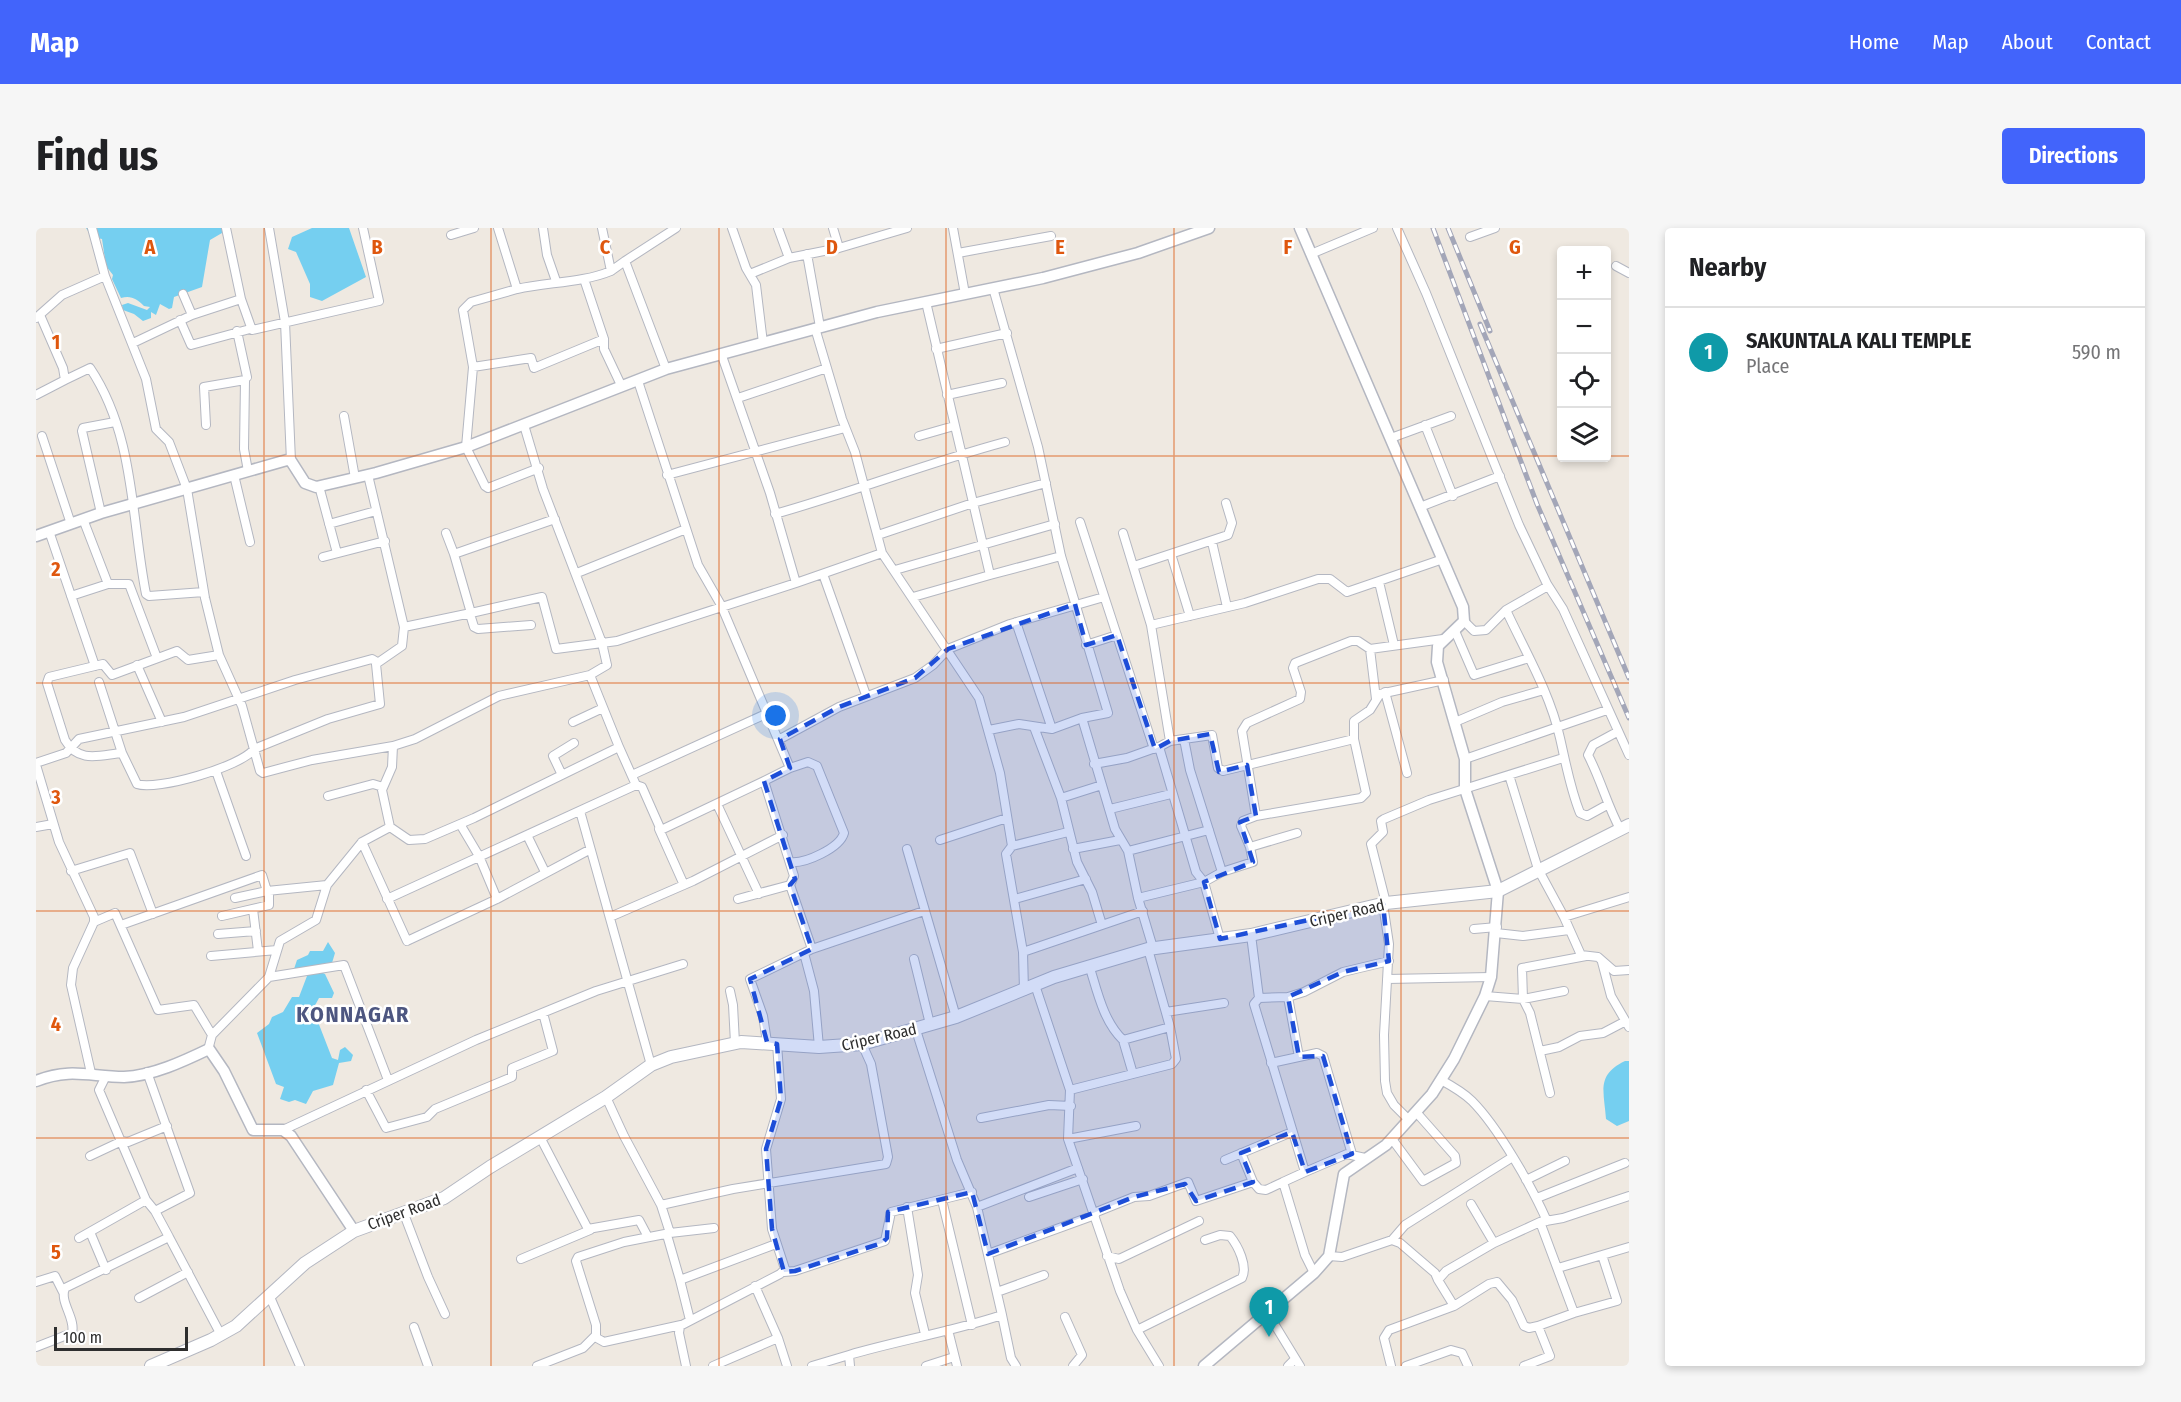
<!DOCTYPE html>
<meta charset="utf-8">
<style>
:root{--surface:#fff;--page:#f6f6f6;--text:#202124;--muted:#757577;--line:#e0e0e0;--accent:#4264fb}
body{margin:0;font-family:"Fira Sans Condensed",sans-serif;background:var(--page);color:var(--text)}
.controls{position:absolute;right:18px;top:18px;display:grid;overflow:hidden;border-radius:6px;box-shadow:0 3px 9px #0003}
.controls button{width:54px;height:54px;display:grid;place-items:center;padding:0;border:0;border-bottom:2px solid var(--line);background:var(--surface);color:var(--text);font:30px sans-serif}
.scale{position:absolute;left:18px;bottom:15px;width:134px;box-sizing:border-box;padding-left:6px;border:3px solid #2e2e2e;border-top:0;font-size:16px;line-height:21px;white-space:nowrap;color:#2e2e2e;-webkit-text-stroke:4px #fff;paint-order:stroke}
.you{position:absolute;left:740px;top:488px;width:21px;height:21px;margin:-15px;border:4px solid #fff;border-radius:50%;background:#1a73e8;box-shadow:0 0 0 9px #1a73e833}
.badge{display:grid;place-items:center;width:39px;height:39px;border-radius:50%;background:var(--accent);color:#fff;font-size:20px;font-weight:700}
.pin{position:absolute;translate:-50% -50px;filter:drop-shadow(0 2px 3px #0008)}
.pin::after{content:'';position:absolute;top:32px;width:21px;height:18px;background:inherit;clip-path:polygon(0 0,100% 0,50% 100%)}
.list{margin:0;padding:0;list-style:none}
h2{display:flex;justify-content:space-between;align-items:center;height:78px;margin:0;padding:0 24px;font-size:26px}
h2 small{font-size:20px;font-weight:400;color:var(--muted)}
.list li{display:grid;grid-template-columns:39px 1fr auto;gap:18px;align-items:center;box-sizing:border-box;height:90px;padding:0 24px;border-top:2px solid var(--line)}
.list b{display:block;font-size:22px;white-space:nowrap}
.list p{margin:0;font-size:20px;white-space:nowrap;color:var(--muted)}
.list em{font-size:20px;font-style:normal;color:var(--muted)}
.icon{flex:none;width:33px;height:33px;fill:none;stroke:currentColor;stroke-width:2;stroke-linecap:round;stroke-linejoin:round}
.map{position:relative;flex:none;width:1593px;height:1138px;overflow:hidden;border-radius:6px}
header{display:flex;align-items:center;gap:36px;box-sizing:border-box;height:84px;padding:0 30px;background:var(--accent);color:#fff}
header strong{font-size:28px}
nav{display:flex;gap:33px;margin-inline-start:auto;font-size:21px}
.intro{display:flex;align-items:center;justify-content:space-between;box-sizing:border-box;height:144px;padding:0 36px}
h1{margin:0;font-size:42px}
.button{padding:15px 27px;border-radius:6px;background:var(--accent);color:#fff;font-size:21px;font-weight:700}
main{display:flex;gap:36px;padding:0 36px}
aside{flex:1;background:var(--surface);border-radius:6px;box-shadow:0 3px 9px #0003}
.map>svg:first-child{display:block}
.water{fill:#75cff0}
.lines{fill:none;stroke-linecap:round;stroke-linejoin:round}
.minor-casing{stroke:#b4b7c1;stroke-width:10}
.tertiary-casing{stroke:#b4b7c1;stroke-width:13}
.secondary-casing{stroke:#b4b7c1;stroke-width:14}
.minor{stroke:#fff;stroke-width:8}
.tertiary{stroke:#fff;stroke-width:10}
.secondary{stroke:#fff;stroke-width:12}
.rail-casing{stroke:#a3a6b8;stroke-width:5}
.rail{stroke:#fff;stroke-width:3;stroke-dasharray:9;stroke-linecap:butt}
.marked{fill:#1d4ed8;fill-opacity:0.2;stroke:#1d4ed8;stroke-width:4.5;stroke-dasharray:12 8;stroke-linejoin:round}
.grid{fill:none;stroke:#df570e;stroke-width:1.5;stroke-opacity:0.55}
.labels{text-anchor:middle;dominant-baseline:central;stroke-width:5;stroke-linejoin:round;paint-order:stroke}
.street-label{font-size:16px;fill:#2e2e2e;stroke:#fff}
.district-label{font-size:22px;font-weight:bold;letter-spacing:1.5px;fill:#4d5680;stroke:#fff}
.grid-label{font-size:20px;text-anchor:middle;font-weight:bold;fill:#df570e;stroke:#fff;stroke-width:5;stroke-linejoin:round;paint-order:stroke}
</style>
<header>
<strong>Map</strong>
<nav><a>Home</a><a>Map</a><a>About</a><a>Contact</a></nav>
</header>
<div class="intro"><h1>Find us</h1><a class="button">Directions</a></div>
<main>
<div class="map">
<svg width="1593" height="1138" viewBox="0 0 1593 1138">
<rect width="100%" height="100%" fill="#efe9e1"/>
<!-- water -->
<path class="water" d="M 50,0 L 186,0 L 186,5 L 174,12 L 166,59 L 138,69 L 136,80 L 133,81 L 124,76 L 120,87 L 115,84 L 115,90 L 107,93 L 98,86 L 87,82 L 86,77 L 92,75 L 111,82 L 114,79 L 108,78 C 101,71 95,67 85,70 L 76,51 L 77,47 L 70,38 L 66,11 L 56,9 Z
M 276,0 L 313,0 L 330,49 L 286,73 L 274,69 L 274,56 L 260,24 L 252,21 L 256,9 Z
M 292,714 L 299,725 L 296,735 L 282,743 L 289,746 L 298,765 L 296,770 L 283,770 L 277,781 L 296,830 L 302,832 L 304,822 L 309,819 L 317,827 L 315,833 L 303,835 L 297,857 L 277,863 L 270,876 L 259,872 L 253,874 L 244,871 L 248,859 L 240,856 L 221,805 L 233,796 L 236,789 L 247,784 L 256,769 L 263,769 L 271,748 L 258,741 L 261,732 L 272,727 L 274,723 L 287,723 Z
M 1589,833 L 1593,833 L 1593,893 L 1581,898 L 1570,891 C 1568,863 1560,847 1589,833 Z"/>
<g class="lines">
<!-- minor casing -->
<g class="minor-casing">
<path id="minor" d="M 233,0 L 249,94 L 255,233
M 462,0 L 481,61 C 512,54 546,55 575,43
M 507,0 L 511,27 L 520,53
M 566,0 L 575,43 L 589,33 L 630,141
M 696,0 L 710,40 L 720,57 L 727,115
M 742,0 L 753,30
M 797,0 L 803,20
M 917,0 L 929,66
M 1361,0 L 1390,65 L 1483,297 L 1511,356 L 1527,381 L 1593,527
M 415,7 L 438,0
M 1434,9 L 1459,0
M 922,25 L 1015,8
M 771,26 L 784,99
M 1275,26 L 1337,0
M 589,33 L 640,0
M 1580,38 L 1593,45
M 714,46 L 753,30 L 803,20 L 871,0
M 69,48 L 110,151 L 120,201 L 133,214 L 151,261 L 169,370 L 183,427 L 206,478 L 224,543 L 227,545 L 276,532 L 357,518
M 548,51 L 568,111 L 568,121 L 585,157
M 957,60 L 1002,219 L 1025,328 L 1072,485 L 1046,490 L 1079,601 L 1092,623 L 1102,670 L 1117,720
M 147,66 L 156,87
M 205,71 L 216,102 L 343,73 L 327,0
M 0,90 L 26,67 L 69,48 L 56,0
M 144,92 L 155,117 L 214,101
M 779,100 L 806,191 L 819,224 L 846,325 L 943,470 L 964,545 L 976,618 L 970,626 L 987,724 L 988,763
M 201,103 L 211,149
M 97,115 L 156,87 L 205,71 L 190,0
M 900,121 L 971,105
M 686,128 L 734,265 L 760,355 L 846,325
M 437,139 L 427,82 L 435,74 L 481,61
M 29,152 L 54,140 C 99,207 95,290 110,366 L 113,368 L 168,364
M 602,153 L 662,337 L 685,377 L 754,540 L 728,553 L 758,648 L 754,657 L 776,721 L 714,751 L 727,788 L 731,814
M 0,167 L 29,152 L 27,140 L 4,87
M 911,167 L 966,155
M 702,170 L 791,140
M 308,188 L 319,250
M 170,197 L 168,159 L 209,152 L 208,221 L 212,243
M 488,197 L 507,261 L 566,415 L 581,413 L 760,355
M 1389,197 L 1417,268
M 6,208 L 35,296
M 883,208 L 918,198
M 1355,210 L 1415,188
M 503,240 L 452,260 L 449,258 L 430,219 L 437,139 L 495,130 L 498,140 L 568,111
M 198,247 L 214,314
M 631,247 L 809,200
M 283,258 L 301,325
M 1384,279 L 1464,248
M 65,285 L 46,203 L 47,200 L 79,194
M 739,286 C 817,264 891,235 969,214
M 47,291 L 72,356
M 1044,294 L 1118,521
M 293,296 L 340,283
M 13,303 L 59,438
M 410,305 L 418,326 L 519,291
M 1087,305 L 1115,397 L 1134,513 L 1123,519 L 1160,644 L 1168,654 L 1184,711
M 842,307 L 937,275 L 1010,255
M 1176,314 L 1191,379
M 1135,326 L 1154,388
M 287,329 L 349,313
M 1098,338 L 1192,307 L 1196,295 L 1190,275
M 859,342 L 1019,296
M 541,345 L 650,301
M 787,346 L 830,467
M 954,347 L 1025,328
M 1343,354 L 1358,417
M 35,368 L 72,356 L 93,356 L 121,430
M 877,369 L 954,347 L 890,74
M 1470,382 C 1489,423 1514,465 1524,510 C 1530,536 1534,560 1544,585 L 1551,588 L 1571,577
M 435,385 L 506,369 L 520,421 L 566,415 L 571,437 L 554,447
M 434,386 L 438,399 L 442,401 L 495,397
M 1428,393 L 1438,403 L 1450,402 L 1470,382 L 1512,358
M 980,394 L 1016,501
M 1115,397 L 1209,375 L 1282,351 L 1294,351 L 1311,364 L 1407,331
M 368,399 L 435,385 L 418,326
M 1419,403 L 1438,447 L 1493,430
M 1050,417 L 1081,407
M 1334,421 L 1340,471
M 183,427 L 152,432 L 141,423 L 76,447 L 67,436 L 13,449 L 11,455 L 29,512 C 43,536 64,527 86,525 L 101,556 C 120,563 205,539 218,521 L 292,491 L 344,476 L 340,436 L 366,418 L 368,399 L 332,247
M 101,437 L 126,494
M 554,447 L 583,519 L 438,590 L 389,611 L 373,612 L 354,599 L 346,562 L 356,539 L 357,518 L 379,511 L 463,468 Z
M 63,454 L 86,525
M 1349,464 L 1371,545
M 537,494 L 567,480
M 1419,494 L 1466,474 L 1508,462
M 998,499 L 1025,570 L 1041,634 L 1056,664 L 1066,697
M 953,502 L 983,496 L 1016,501 L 1046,490
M 1581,504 L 1557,517 L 1552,527 C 1565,552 1571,577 1584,601
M 744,511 L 803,479 L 879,450 L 897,437 L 912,421 L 974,396 L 1068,369
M 1318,511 L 1318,493 L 1334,482 L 1344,466 L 1408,452
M 1134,513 L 1148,511 L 1154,542 L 1186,644
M 1429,531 L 1571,482
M 0,535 L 30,525 L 43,511 L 148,489 L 259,452 L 336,431 L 341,434
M 1058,536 L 1091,530 L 1122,519
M 0,537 L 23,614 L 58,689 L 58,694 L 37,740 L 35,757 L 55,845
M 754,540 L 772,534 L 781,538 L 808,605 C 804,620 769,636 754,634
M 180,543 L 210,628
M 526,547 L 517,528 L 538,515
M 596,547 L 732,485
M 1473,547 L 1502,641 L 1528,689 L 1593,669
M 600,557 L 606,559 L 625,602 L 728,553
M 292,568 L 337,556 L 347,559
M 1025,570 L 1066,557
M 681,576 L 723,666
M 1074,581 L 1135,566
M 544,583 L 615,837
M 1220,588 L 1206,503 L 1211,495 L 1264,471 L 1265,464 L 1257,440 L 1259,435 L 1315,413 L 1322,413 L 1334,421 L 1407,411
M 424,596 L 443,628 L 461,671 L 553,622
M 0,599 L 17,596
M 623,601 L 648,657
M 491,607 L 509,644
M 904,612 L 971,590
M 326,614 L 371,713 L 461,671
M 976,618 L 1032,604
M 1214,619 L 1261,605
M 871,621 L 920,789
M 1037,621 L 1084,612
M 1092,623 L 1173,602
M 35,643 L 94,625 L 117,686
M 199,670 L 231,663 L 291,657 L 326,614 L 354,599
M 1102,670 L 1168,654 L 1186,644 L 1217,634 L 1214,619 L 1205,598 L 1207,593 L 1220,588 L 1325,570 L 1330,565 L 1318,511 L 1187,543 L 1182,540 L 1176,507 L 1148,511
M 351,671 L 600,557 L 583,519
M 702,671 L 754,657
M 979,671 L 1050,651
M 1350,675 L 1335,616 L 1347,604 L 1345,593 L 1348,591 L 1393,572 L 1527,530
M 1347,676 L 1353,716 L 1348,807 L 1349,853 L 1351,865 L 1358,877 L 1373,892
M 217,681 L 222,723
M 186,688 L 233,677 L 233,663
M 574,689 L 657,653 L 747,607
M 1528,689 L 1545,727 L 1562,729 L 1578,743 L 1593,742
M 58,694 L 79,685 L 122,782 L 158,777 L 176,807
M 85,697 L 226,647 L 231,663
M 1438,701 L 1461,699
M 1460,705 L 1487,708 L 1533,702
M 182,706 L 220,703
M 1215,707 L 1223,770
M 776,721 L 888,683
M 987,724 L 1107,683
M 768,725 L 778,763 L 783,819
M 175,728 L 241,722
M 878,731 L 894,796
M 1566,734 L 1575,768 L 1593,799
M 1053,737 C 1061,762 1067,793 1087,812 L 1134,799 L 1112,721
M 233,749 L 308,737 L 352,852
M 1351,751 L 1455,749
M 999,757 L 1034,862 L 1032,911 L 1084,1063 L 1101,1102 L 1123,1138
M 694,763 L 697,777 L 699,815
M 1528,763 L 1487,771 L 1486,740 L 1550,728
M 1449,768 L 1487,771 L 1494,785 L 1514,865
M 1252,769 L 1263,829
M 1130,784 L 1188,775
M 1087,812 L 1097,846
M 172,822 L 176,807 L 233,749 L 244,713 L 280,692 L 291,657
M 1504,823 L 1523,819 L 1544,808 L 1567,805 L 1588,794
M 1235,835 L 1281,825 L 1287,828 L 1316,926
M 70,848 L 63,862 L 110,972
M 1405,852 C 1416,858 1427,864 1436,873 C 1462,899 1496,959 1511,993
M 330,862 L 350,900 L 391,889 L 399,881 L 476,849 L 476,840 L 517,823 L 507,785
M 1034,862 L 1136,836 L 1140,831 L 1134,799
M 945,890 L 1013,877 L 1035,878
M 247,902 L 440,812 L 560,763 L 647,736
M 504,909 L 552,1001 L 603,992 L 612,1009
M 1032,911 L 1100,898
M 1356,911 L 1387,953 L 1420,935 L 1419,928 L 1380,884
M 1205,925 L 1217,954 L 1223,961 L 1230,962 L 1247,954
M 54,928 L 86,913 L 92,914 L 131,898
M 1329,930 L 1311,926 L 1269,944 L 1218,776 L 1223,770 L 1252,769 L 1268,764 L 1307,744 L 1353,733
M 1189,932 L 1256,904
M 1269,944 L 1247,954 L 1269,1027 L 1278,1045
M 1490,952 L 1529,933
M 993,969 L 1047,951
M 1501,970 L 1589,935
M 906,972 L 936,1097
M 1435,976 L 1458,1015
M 625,977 L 697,961 L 850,936 L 852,929 L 835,836 L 826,816
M 871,979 L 882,1047 L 879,1065 L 889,1106
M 941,979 L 1042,940
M 1058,985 L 1098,969 L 1113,968 L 1152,954 L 1160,973 L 1217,954
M 368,986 L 392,1049 L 409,1086
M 54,1004 L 70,1042
M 634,1005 L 678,1000
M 631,1007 L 644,1052
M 133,1009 L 185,1107
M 43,1010 L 110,972 L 119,983
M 1356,1012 L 1369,997 L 1475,930
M 952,1026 L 1059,987
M 1071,1028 L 1083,1031 L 1163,993
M 1293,1028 L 1306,1029 L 1356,1012 L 1364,1015 L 1399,1045 L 1402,1052 L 1410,1043 L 1458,1015 L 1504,994 L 1527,990 L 1593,968
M 485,1031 L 554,1002
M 1522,1040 L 1593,1019
M 748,1044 L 759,1043 L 849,1013 L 855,984 L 936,964
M 0,1054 L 19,1048 L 27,1064
M 719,1058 L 742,1110 L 751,1138
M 961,1064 L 1008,1047
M 234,1069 L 264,1138
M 103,1070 L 152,1044
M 1418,1078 L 1453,1056 L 1461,1054 L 1476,1072 L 1488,1098 L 1493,1100 L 1502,1098
M 1231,1084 L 1264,1138
M 1538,1085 L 1581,1073 L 1566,1027
M 966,1087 L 975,1130 L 980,1138
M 1029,1089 L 1046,1127 L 1037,1138
M 654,1092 L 644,1052 L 740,1016
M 378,1099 L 392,1138
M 912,1102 L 921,1138
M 1101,1102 L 1206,1050 C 1212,1038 1202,1018 1194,1008 L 1184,1007 L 1169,1012
M 559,1109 L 568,1114 L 645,1097
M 0,1119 L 36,1105 C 40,1090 23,1074 29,1060 L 133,1009 L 119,983 L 154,965 L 111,844
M 813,1127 C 864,1112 915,1104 966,1087 L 941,979 L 921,932 L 880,802
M 501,1138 L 547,1120 L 560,1107 L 560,1097 L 540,1033 L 542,1029 L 588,1014 L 634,1005 L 625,977 L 588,908 L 570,869
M 650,1138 L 643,1105 L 644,1098 L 744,1046 L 749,1041 L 736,1001 L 730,921 L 745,871 L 741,816
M 677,1138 L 742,1110
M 776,1138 L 813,1127 L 814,1138
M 890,1138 L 918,1129
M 1252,1138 L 1259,1131
M 1355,1138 L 1348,1110 L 1353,1102 L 1418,1078 L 1402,1052
M 1370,1138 L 1415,1122 L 1426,1125 L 1432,1138
M 1488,1138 L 1514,1128 L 1502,1098 L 1538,1085 L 1504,994"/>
</g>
<!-- tertiary casing -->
<g class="tertiary-casing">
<path id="tertiary" d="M 0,308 L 65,285 L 251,232 L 255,233 L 269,255 L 280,259 L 340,245 L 430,219 L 630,141 L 841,84 L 1007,50 L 1102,25 L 1173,0
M 0,853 C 35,839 55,849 88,849 C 116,848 148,833 173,821 L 188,843 L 217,902 L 247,902 L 255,908 L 318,1003
M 1168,1138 L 1278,1045 L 1293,1028 L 1308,946 L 1350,917 L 1396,866 L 1418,831 L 1449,768 L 1455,749 L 1462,663 L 1429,561 L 1429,531 L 1401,434 L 1402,418 L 1428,393 L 1427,379 L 1264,0"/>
</g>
<!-- secondary casing -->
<g class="secondary-casing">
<path id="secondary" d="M 115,1138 L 175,1112 L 200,1098 L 269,1035 L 318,1003 L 408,970 L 454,939 L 570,869 L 615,837 L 635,829 L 705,814 L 783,819 L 826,816 L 920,789 L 1018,749 L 1112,721 L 1215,707 L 1350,675 L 1462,663 L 1593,597"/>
</g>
<!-- minor -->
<use href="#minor" class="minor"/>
<!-- tertiary -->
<use href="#tertiary" class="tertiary"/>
<!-- secondary -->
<use href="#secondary" class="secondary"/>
<!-- rail casing -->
<g class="rail-casing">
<path id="rail" d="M 1397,0 L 1501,276 L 1593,490
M 1412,0 L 1454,103
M 1444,96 L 1593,450"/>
</g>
<!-- rail -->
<use href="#rail" class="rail"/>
</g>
<!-- marked area -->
<path class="marked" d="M 1039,376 L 1050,417 L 1081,407 L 1119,521 L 1134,513 L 1174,506 L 1183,544 L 1211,537 L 1220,588 L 1204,594 L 1217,634 L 1168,654 L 1184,711 L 1347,676 L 1353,733 L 1307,744 L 1252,769 L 1263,829 L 1287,828 L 1316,926 L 1269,944 L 1256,904 L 1205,925 L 1217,954 L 1160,973 L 1149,956 L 1098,969 L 952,1026 L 936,964 L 852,984 L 851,1010 L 846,1015 L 759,1043 L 748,1044 L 736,1001 L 730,921 L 745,871 L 741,816 L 731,814 L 714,751 L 776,721 L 754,657 L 759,651 L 728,553 L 754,540 L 744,511 L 803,479 L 879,450 L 912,421 Z"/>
<!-- grid -->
<path class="grid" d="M 228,0 L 228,1138M 455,0 L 455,1138M 683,0 L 683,1138M 910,0 L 910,1138M 1138,0 L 1138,1138M 1365,0 L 1365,1138M 0,228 L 1526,228M 1570,228 L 1593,228M 0,455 L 1593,455M 0,683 L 1593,683M 0,910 L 1593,910"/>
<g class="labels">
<!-- street labels -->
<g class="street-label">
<text transform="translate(1311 685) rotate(-13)">Criper Road</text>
<text transform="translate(843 809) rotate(-13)">Criper Road</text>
<text transform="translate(368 984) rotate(-20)">Criper Road</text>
</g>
<!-- district labels -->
<g class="district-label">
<text x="317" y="786">KONNAGAR</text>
</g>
</g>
<g class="grid-label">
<text x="114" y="26">A</text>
<text x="341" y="26">B</text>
<text x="569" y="26">C</text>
<text x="796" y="26">D</text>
<text x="1024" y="26">E</text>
<text x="1252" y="26">F</text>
<text x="1479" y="26">G</text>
<text x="20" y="121">1</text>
<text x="20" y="348">2</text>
<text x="20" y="576">3</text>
<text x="20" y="803">4</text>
<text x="20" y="1031">5</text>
</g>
</svg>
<div class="controls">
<button>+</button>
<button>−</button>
<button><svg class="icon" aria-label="locate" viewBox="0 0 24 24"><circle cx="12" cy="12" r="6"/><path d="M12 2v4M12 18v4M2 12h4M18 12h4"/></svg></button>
<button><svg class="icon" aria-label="layers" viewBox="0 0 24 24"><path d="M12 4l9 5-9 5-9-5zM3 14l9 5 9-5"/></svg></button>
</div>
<div class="scale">100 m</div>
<div class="you"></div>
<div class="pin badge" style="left:1233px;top:1109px;background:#0f9aa8">1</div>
</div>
<aside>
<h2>Nearby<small></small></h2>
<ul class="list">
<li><span class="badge" style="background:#0f9aa8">1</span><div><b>SAKUNTALA KALI TEMPLE</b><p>Place</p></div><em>590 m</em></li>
</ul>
</aside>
</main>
